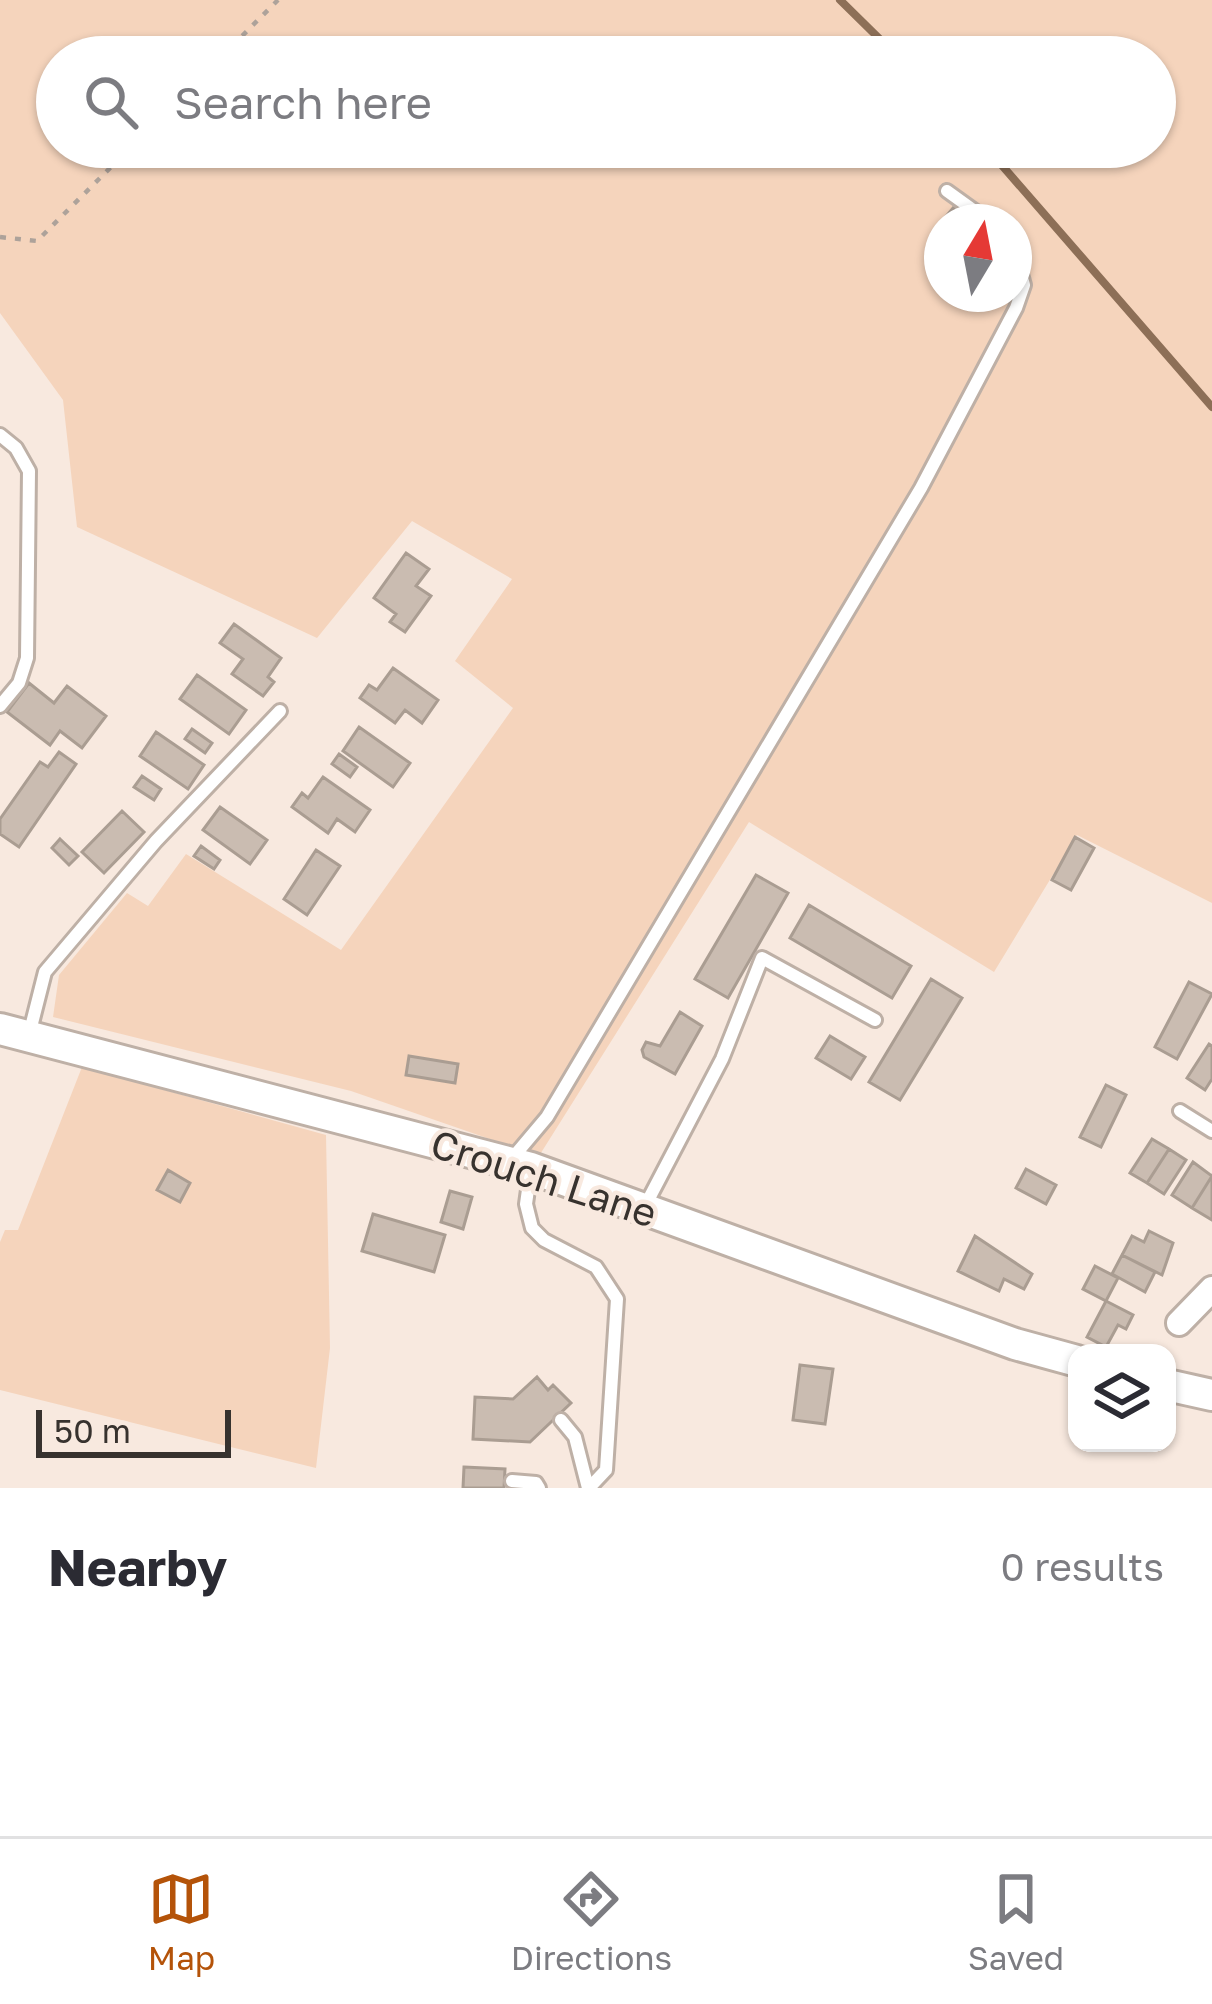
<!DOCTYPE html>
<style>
:root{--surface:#fff;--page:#f7f7f7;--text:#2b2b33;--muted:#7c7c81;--line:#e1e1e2;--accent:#b45309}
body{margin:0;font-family:"Golos Text",sans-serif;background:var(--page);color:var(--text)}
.controls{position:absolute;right:36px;bottom:36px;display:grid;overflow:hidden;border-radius:24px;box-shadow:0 3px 9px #0004}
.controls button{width:108px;height:108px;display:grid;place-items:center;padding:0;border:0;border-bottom:3px solid var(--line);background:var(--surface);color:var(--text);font:60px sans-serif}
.compass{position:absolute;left:924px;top:204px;width:108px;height:108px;border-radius:50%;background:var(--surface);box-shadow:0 3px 9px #0004;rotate:10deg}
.scale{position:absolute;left:36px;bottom:30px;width:195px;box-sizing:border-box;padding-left:12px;border:6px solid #37322e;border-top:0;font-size:33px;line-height:42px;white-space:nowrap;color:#37322e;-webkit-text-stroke:9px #f8e9df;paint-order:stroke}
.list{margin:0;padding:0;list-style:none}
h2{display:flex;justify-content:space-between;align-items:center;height:156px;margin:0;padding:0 48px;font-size:51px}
h2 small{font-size:39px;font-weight:400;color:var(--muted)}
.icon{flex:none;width:66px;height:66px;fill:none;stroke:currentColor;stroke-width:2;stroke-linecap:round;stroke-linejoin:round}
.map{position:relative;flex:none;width:1212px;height:1488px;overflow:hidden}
.search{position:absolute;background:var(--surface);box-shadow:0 3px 9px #0004;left:36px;right:36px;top:36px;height:132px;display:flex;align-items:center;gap:30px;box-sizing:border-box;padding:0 42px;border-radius:66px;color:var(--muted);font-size:45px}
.sheet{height:348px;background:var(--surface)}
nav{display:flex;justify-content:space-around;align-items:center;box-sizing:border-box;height:168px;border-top:3px solid var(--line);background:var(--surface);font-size:33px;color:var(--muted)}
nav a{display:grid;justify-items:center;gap:6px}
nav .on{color:var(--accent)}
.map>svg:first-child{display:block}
.green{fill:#f5d4bc;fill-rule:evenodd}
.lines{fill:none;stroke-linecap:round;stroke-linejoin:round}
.stream{stroke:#8d6f57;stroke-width:8}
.building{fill:#cabcb1;stroke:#aa9d92;stroke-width:3}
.service-casing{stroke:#beb0a6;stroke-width:18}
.minor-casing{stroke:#beb0a6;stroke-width:30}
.tertiary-casing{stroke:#beb0a6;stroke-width:36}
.path{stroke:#ada29a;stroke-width:4.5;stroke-dasharray:6 9;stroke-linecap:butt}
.service{stroke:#fff;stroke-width:12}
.minor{stroke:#fff;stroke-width:24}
.tertiary{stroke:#fff;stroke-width:30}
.labels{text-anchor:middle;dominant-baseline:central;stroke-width:9;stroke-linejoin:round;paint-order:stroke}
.street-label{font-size:39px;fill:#37322e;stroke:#f8e9df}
</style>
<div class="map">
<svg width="1212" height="1488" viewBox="0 0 1212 1488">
<rect width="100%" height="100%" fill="#f8e9df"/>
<!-- green -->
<path class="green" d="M 0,0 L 1212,0 L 1212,903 L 1077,835 L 994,972 L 749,822 L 539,1156 L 351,1091 L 53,1017 L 59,975 L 127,893 L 148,906 L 186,854 L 341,950 L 513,708 L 455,661 L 512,579 L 412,521 L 317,638 L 77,527 L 63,400 L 0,313 ZM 57,57 L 1155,57 L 1155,147 L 57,147 ZM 942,222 L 1014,222 L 1014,294 L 942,294 Z
M 82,1067 L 326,1135 L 330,1348 L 316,1468 L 0,1390 L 0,1242 L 5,1230 L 18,1230 Z"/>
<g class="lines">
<!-- stream -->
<path class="stream" d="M 840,0 L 898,57
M 986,147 L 1212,407"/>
</g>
<!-- building -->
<path class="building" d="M 953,208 L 970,222 L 942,222 L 942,230 L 938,226 Z
M 406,553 L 429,569 L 416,586 L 431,596 L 405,632 L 390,622 L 396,614 L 374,598 Z
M 234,624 L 281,658 L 268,677 L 274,682 L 263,696 L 232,674 L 243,659 L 220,643 Z
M 393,668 L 438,700 L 422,723 L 405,710 L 395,723 L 360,698 L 369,685 L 377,690 Z
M 197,675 L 246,710 L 229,734 L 180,699 Z
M 29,683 L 54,703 L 67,686 L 106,716 L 82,748 L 60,731 L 50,745 L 7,712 Z
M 359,727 L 410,763 L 393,787 L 343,751 Z
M 192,729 L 212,743 L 205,753 L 185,739 Z
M 156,732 L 204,765 L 188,789 L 140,756 Z
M 59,752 L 76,764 L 19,847 L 0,834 L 0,819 L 40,762 L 48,767 Z
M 339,754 L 357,767 L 350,777 L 332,764 Z
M 142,776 L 161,789 L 154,800 L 134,787 Z
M 323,777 L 370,810 L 355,832 L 337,819 L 328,833 L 292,807 L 302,793 L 308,798 Z
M 220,807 L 267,840 L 250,864 L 203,830 Z
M 122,811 L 144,832 L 104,873 L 82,852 Z
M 1075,837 L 1094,848 L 1071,890 L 1052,880 Z
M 60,839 L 78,856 L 69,865 L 52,848 Z
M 201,846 L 220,860 L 214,869 L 194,856 Z
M 316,850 L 340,866 L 307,915 L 284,899 Z
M 756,875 L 788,893 L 728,998 L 695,979 Z
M 809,905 L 911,966 L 892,998 L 790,938 Z
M 931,979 L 962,998 L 900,1100 L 869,1082 Z
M 1189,982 L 1212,994 L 1177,1059 L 1155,1047 Z
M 680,1012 L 702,1026 L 675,1074 L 644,1057 L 642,1050 L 646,1042 L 660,1046 Z
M 830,1036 L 865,1057 L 851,1079 L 816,1058 Z
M 1209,1044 L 1212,1046 L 1212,1079 L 1205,1090 L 1187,1078 Z
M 409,1056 L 458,1064 L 455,1083 L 406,1075 Z
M 1106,1085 L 1126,1095 L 1101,1147 L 1080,1137 Z
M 1152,1139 L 1169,1149 L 1147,1183 L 1130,1173 Z
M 1169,1149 L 1186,1160 L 1164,1194 L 1147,1183 Z
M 1193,1162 L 1212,1176 L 1192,1208 L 1172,1195 Z
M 1026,1169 L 1056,1185 L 1046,1204 L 1016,1188 Z
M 168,1170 L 190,1183 L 180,1202 L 157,1190 Z
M 1212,1176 L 1212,1220 L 1192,1208 Z
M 450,1191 L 472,1197 L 463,1229 L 441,1222 Z
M 373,1214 L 445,1235 L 434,1272 L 362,1251 Z
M 1149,1231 L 1173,1243 L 1162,1275 L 1122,1255 L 1132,1236 L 1144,1242 Z
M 975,1236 L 1032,1274 L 1024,1289 L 1004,1279 L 999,1291 L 958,1271 Z
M 1122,1255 L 1155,1272 L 1145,1292 L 1112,1274 Z
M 1095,1266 L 1118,1278 L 1106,1301 L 1083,1289 Z
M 1106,1301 L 1133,1315 L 1126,1329 L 1118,1325 L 1106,1347 L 1087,1337 Z
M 800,1365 L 833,1369 L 825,1424 L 793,1420 Z
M 537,1377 L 548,1390 L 553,1385 L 571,1403 L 530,1442 L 473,1439 L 475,1397 L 513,1399 Z
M 464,1467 L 505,1469 L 504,1488 L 463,1488 Z"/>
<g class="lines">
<!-- service casing -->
<g class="service-casing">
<path id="service" d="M 947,191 L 990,222
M 0,435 L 16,448 L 29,471 L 27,658 L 19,683 L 0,706
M 29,1035 L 45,972 L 156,841 L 280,711
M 1180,1111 L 1212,1131
M 510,1161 L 547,1117 L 921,488 L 1016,308 L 1024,285 L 1014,249
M 531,1168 L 526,1204 L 532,1228 L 544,1240 L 596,1267 L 617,1299 L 606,1470 L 589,1488
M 644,1208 L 722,1059 L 762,958 L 875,1020
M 561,1420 L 575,1437 L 588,1488
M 512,1481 L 536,1483 L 539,1488"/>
</g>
<!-- minor casing -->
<g class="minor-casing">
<path id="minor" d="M 1179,1323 L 1212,1289"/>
</g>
<!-- tertiary casing -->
<g class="tertiary-casing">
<path id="tertiary" d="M 0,1029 L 531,1168 L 1015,1344 L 1077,1361
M 1167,1385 L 1212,1395"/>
</g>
<!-- path -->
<path class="path" d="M 221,57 L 278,0
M 0,237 L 37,241 L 131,147"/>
<!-- service -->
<use href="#service" class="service"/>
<!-- minor -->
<use href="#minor" class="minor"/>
<!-- tertiary -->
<use href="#tertiary" class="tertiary"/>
</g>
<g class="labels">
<!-- street labels -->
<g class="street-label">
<text transform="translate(544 1178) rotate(18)">Crouch Lane</text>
</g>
</g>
</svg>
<div class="controls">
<button><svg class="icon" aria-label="layers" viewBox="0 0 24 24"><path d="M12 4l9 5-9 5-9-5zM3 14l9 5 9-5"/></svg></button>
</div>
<svg class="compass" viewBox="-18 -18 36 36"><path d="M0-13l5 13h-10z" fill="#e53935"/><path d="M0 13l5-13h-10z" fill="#7c7c81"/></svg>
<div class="scale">50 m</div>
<div class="search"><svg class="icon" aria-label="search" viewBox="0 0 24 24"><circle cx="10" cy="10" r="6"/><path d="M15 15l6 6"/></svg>Search here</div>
</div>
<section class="sheet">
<h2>Nearby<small>0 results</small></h2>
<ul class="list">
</ul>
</section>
<nav>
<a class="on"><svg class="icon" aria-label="map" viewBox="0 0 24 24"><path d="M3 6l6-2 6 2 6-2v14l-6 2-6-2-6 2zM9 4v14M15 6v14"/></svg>Map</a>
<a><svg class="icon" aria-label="directions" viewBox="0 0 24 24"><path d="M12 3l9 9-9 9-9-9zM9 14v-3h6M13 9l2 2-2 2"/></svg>Directions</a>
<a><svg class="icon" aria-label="saved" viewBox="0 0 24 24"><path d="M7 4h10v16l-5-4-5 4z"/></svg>Saved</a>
</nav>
